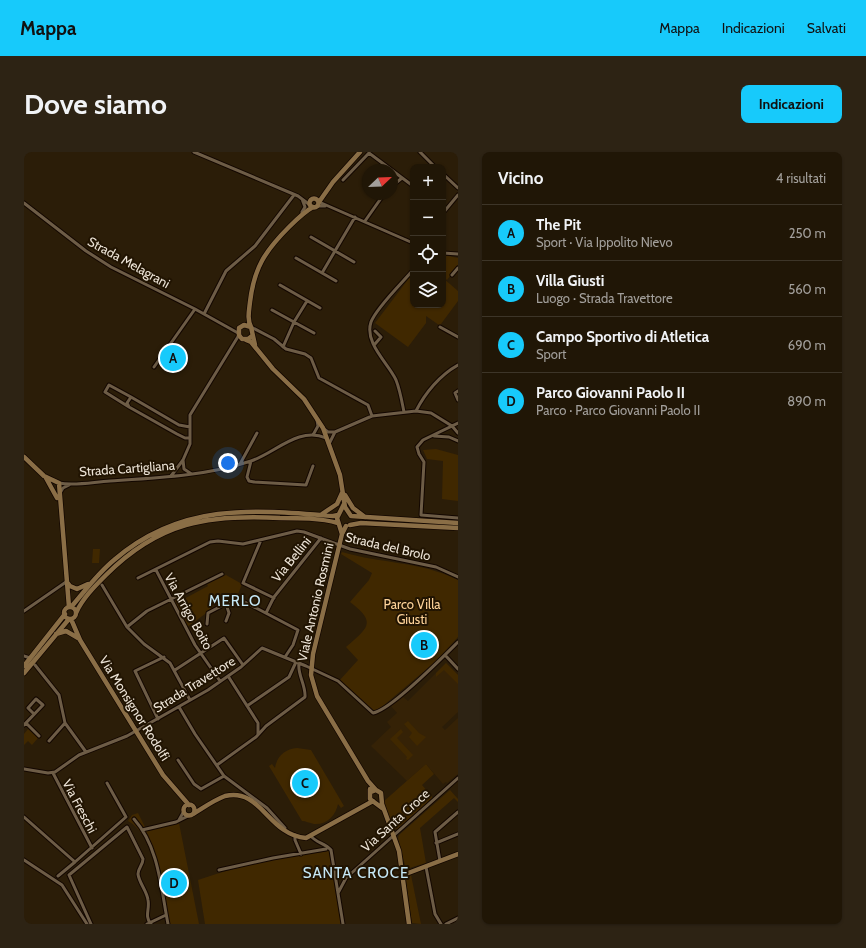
<!DOCTYPE html>
<html lang="it">
<meta charset="utf-8">
<style>
:root{--surface:#201606;--page:#2d2314;--text:#f1f3f6;--muted:#a29f9b;--line:#3d3528;--accent:#17cafb}
body{margin:0;font-family:Cabin,sans-serif;background:var(--page);color:var(--text)}
.controls{position:absolute;right:12px;top:12px;display:grid;overflow:hidden;border-radius:8px;box-shadow:0 1px 3px #0004}
.controls button{width:36px;height:36px;display:grid;place-items:center;padding:0;border:0;border-bottom:1px solid var(--line);background:var(--surface);color:var(--text);font:20px sans-serif}
.compass{position:absolute;left:338px;top:12px;width:36px;height:36px;border-radius:50%;background:var(--surface);box-shadow:0 1px 3px #0004;rotate:67deg}
.you{position:absolute;left:204px;top:311px;width:14px;height:14px;margin:-10px;border:3px solid #fff;border-radius:50%;background:#1a73e8;box-shadow:0 0 0 6px #1a73e833}
.badge{display:grid;place-items:center;width:26px;height:26px;border-radius:50%;background:var(--accent);color:#111;font-size:13px;font-weight:700}
.pin{position:absolute;translate:-50% -50%;border:2px solid #fff;box-shadow:0 1px 4px #0006}
.list{margin:0;padding:0;list-style:none}
h2{display:flex;justify-content:space-between;align-items:center;height:52px;margin:0;padding:0 16px;font-size:17px}
h2 small{font-size:13px;font-weight:400;color:var(--muted)}
.list li{display:grid;grid-template-columns:26px 1fr auto;gap:12px;align-items:center;box-sizing:border-box;height:56px;padding:0 16px;border-top:1px solid var(--line)}
.list b{display:block;font-size:15px;white-space:nowrap}
.list p{margin:0;font-size:13px;white-space:nowrap;color:var(--muted)}
.list em{font-size:13px;font-style:normal;color:var(--muted)}
.icon{flex:none;width:22px;height:22px;fill:none;stroke:currentColor;stroke-width:2;stroke-linecap:round;stroke-linejoin:round}
.map{position:relative;flex:none;width:434px;height:772px;overflow:hidden;border-radius:8px}
header{display:flex;align-items:center;gap:24px;box-sizing:border-box;height:56px;padding:0 20px;background:var(--accent);color:#111}
header strong{font-size:19px}
nav{display:flex;gap:22px;margin-inline-start:auto;font-size:14px}
.intro{display:flex;align-items:center;justify-content:space-between;box-sizing:border-box;height:96px;padding:0 24px}
h1{margin:0;font-size:28px}
.button{padding:10px 18px;border-radius:8px;background:var(--accent);color:#111;font-size:14px;font-weight:700}
main{display:flex;gap:24px;padding:0 24px}
aside{flex:1;background:var(--surface);border-radius:8px;box-shadow:0 1px 3px #0004}
.map>svg:first-child{display:block}
.built{fill:#352206}
.green{fill:#402800}
.lines{fill:none;stroke-linecap:round;stroke-linejoin:round}
.street-casing{stroke:#130700;stroke-width:5}
.secondary-casing{stroke:#130700;stroke-width:6}
.street{stroke:#6d5c46;stroke-width:3}
.secondary{stroke:#8a6e46;stroke-width:4.5}
.labels{text-anchor:middle;dominant-baseline:central;stroke-width:4;stroke-linejoin:round;paint-order:stroke}
.street-label{font-size:13px;fill:#ece3d6;stroke:#211402}
.park-label{font-size:13px;fill:#fed399;stroke:#211402}
.quarter-label{font-size:15px;letter-spacing:1px;fill:#c6e8f6;stroke:#211402}
</style>
<header>
<strong>Mappa</strong>
<nav><a>Mappa</a><a>Indicazioni</a><a>Salvati</a></nav>
</header>
<div class="intro"><h1>Dove siamo</h1><a class="button">Indicazioni</a></div>
<main>
<div class="map">
<svg width="434" height="772" viewBox="0 0 434 772">
<rect width="100%" height="100%" fill="#2b1d08"/>
<!-- built -->
<path class="built" d="M 422,511 L 434,523 L 434,560 L 418,575 L 421,578 L 434,566 L 434,622 L 423,631 L 422,630 L 419,632 L 402,612 L 383,629 L 347,594 L 367,575 L 363,570 L 373,561 L 367,554 L 379,545 L 384,549 Z"/>
<!-- green -->
<path class="green" d="M 419,103 L 434,106 L 434,113 L 423,128 L 419,125 Z
M 386,125 L 389,127 L 389,153 L 419,153 L 419,126 L 434,139 L 434,149 L 417,172 L 415,173 L 402,164 L 402,171 L 384,195 L 351,171 Z
M 412,297 L 434,303 L 434,349 L 418,347 L 419,309 L 403,307 L 399,298 Z
M 69,397 L 76,397 L 75,411 L 68,411 Z
M 318,400 C 358,412 396,409 434,428 L 434,485 L 411,510 L 353,559 C 343,560 323,536 315,529 L 334,508 L 322,495 C 343,476 354,471 326,450 L 345,428 L 348,421 L 317,402 Z
M 202,423 L 218,432 L 213,445 L 200,450 L 196,448 L 191,450 L 188,457 L 163,475 L 150,449 L 157,445 L 158,448 L 184,434 L 183,432 Z
M 422,511 L 434,523 L 434,532 L 420,518 L 412,525 L 412,521 Z
M 384,569 L 395,581 L 402,585 L 393,594 L 385,585 L 388,581 L 380,572 Z
M 4,577 L 14,586 L 8,593 L 4,589 L 0,593 L 0,582 Z
M 377,577 L 379,580 L 373,586 L 389,603 L 384,608 L 382,607 L 383,605 L 366,587 Z
M 273,596 L 287,598 L 320,654 L 317,656 L 314,652 C 312,663 303,673 290,672 C 285,671 282,669 278,669 L 245,614 L 248,612 L 251,616 C 253,604 261,597 273,596 Z
M 402,612 L 410,622 L 398,633 L 409,646 L 375,677 L 370,677 L 359,650 Z
M 426,638 L 434,647 L 434,650 L 430,646 L 396,676 L 402,711 L 382,717 L 374,686 L 375,683 Z
M 114,661 L 123,679 L 155,671 L 175,772 L 142,772 C 136,743 132,684 104,669 L 108,663 Z
M 305,699 L 317,772 L 181,772 L 174,728 C 216,713 260,705 305,699 Z
M 387,723 L 397,772 L 388,771 L 382,728 Z"/>
<g class="lines">
<!-- street casing -->
<g class="street-casing">
<path id="street" d="M 170,0 L 274,44 L 286,53
M 396,0 L 411,15
M 419,22 L 434,36
M 319,28 L 345,1 L 389,34
M 368,34 L 378,26
M 278,47 L 281,55 L 278,60
M 295,50 L 389,91
M 0,51 L 62,99 L 87,115 L 171,157 L 214,181
M 293,54 L 301,54
M 419,61 L 434,43
M 341,69 L 360,42
M 287,85 L 330,110
M 419,101 L 434,102
M 272,106 L 312,129
M 298,121 L 331,65
M 428,123 L 434,116
M 256,133 L 296,156
M 248,158 L 290,181
M 180,162 L 202,119 L 231,94 L 270,43
M 227,175 L 250,187 L 262,197 L 281,202 L 287,206 L 295,226 L 344,253 L 348,264
M 416,175 L 434,185
M 351,192 L 357,185 L 351,179
M 259,195 L 270,170 L 283,149
M 130,215 L 171,157
M 434,239 L 431,241 L 434,248
M 105,255 L 81,240 L 85,233 L 107,245
M 392,259 C 401,241 416,223 434,213
M 380,260 C 378,250 376,238 372,228 C 364,211 340,191 347,170 C 352,156 378,131 389,118
M 434,271 L 399,288 L 393,295 L 395,302 L 400,310 L 397,363 L 434,366
M 166,275 L 155,273 L 107,245 L 103,251 L 105,255 L 153,282 L 161,286 L 166,286
M 300,277 L 304,280 L 311,280 L 348,264 L 392,259 L 407,261 L 428,274 L 434,281
M 289,283 L 294,274 L 293,268
M 410,284 L 425,285 L 434,289
M 306,290 L 311,280
M 159,308 L 160,317 L 166,321
M 227,309 L 223,325 L 225,329 L 230,330 L 282,333 L 289,314
M 216,312 L 233,281
M 147,324 L 159,308 L 166,292 L 166,263 L 215,183
M 35,331 C 51,334 69,330 86,329 C 133,326 182,324 227,309 C 251,301 275,274 302,286
M 36,341 L 39,336 L 45,333
M 237,388 L 219,431 L 250,446
M 132,418 L 171,493 L 196,529
M 114,426 L 186,390 L 194,389 L 219,392 L 273,379 L 280,380 L 326,397 L 412,415 L 434,425
M 78,433 L 103,475 L 120,492 L 146,511 L 166,548
M 202,452 L 205,461 L 202,469
M 0,459 L 42,430
M 242,461 L 250,445 L 297,386
M 183,472 L 184,461 L 213,446 L 274,478 L 269,493 L 261,505
M 103,475 L 123,459 L 198,422
M 421,503 L 434,517
M 0,504 L 6,506
M 11,513 L 35,543 L 41,571 L 62,600
M 151,518 L 200,486 L 219,513
M 204,524 L 234,571 L 234,582
M 223,554 L 265,525 L 272,510
M 155,555 L 171,582 L 200,624 L 243,656 L 261,676
M 134,567 L 111,519 L 140,505
M 2,571 L 15,584
M 0,573 L 19,553 L 12,547 L 4,556 L 10,562
M 25,589 L 41,571
M 154,608 L 170,632 L 177,637 L 200,624
M 193,613 L 232,585 L 242,574 L 281,545 C 282,533 273,522 275,511
M 0,617 L 24,621 L 31,620 L 55,603 L 103,584 L 184,538 L 217,515 L 238,496 L 282,514 L 314,529 L 349,561 C 367,558 419,505 434,490
M 29,621 L 68,696
M 0,665 L 51,710 L 102,665 L 83,631
M 110,667 C 135,695 137,737 144,772
M 155,668 L 160,659
M 118,678 L 152,670 L 164,664
M 271,683 L 271,688 L 277,702
M 287,684 C 292,691 301,691 307,698 L 319,772
M 412,691 L 434,682
M 0,708 L 38,733 L 63,772
M 416,709 L 411,680 L 434,660
M 402,715 L 411,762 L 417,772
M 195,718 L 249,706 L 302,697
M 34,724 L 51,710
M 314,741 L 322,726 L 434,626
M 67,772 L 45,723 L 103,675 L 119,707 C 119,713 114,716 114,722 C 115,731 123,739 124,748 C 126,757 120,764 127,772
M 123,772 L 142,763
M 422,772 L 434,766"/>
</g>
<!-- secondary casing -->
<g class="secondary-casing">
<path id="secondary" d="M285.5 51a4.5 4.5 0 1 1 9 0a4.5 4.5 0 1 1-9 0Z
M 295,50 L 309,30 L 336,0
M 227,175 C 223,167 225,159 226,150 C 230,116 241,99 265,75 C 272,68 280,60 289,55
M 228,184 L 224,187 L 218,187 L 215,183 L 215,176 L 220,173 L 227,175 L 231,193
M 222,188 L 227,190 L 249,217 L 280,247 L 299,276 L 316,323 L 321,355 L 327,364 L 434,371
M 0,305 L 20,324 L 35,331 L 45,455
M 22,326 L 33,346
M 321,343 L 329,356 L 341,365
M 298,362 L 313,352 L 318,341
M 326,373 L 337,371 L 434,376
M 322,374 L 318,382 L 289,502 L 287,523 L 293,544 L 344,629 L 352,638
M 318,382 L 313,366 L 320,352
M 43,430 L 46,434 L 53,437 L 64,432
M 47,455 C 61,439 73,422 90,408 C 156,351 228,357 309,364 L 314,363
M40 461a6 6 0 1 1 12 0a6 6 0 1 1-12 0Z
M 52,461 C 58,447 71,434 82,423 C 135,370 184,362 256,366 C 275,366 296,366 314,371
M 47,467 L 56,488 L 139,623 L 165,653
M 32,482 L 42,479 L 54,486
M 0,514 L 41,462
M 0,521 L 45,467
M 346,637 L 346,647 L 358,656
M 347,640 L 352,638 L 357,641 L 358,652 L 375,699 L 385,772
M159.5 658a5.5 5.5 0 1 1 11 0a5.5 5.5 0 1 1-11 0Z
M 169,662 C 179,656 190,648 201,644 C 237,635 244,683 282,686 L 349,649
M 379,723 L 434,702"/>
</g>
<!-- street -->
<use href="#street" class="street"/>
<!-- secondary -->
<use href="#secondary" class="secondary"/>
</g>
<g class="labels">
<!-- street labels -->
<g class="street-label">
<text transform="translate(105 110) rotate(29)">Strada Melagrani</text>
<text transform="translate(103 316) rotate(-4)">Strada Cartigliana</text>
<text transform="translate(364 394) rotate(13)">Strada del Brolo</text>
<text transform="translate(267 407) rotate(-51)">Via Bellini</text>
<text transform="translate(291 450) rotate(-77)">Viale Antonio Rosmini</text>
<text transform="translate(165 459) rotate(61)">Via Arrigo Boito</text>
<text transform="translate(170 532) rotate(-32)">Strada Travettore</text>
<text transform="translate(111 556) rotate(58)">Via Monsignor Rodolfi</text>
<text transform="translate(56 654) rotate(62)">Via Freschi</text>
<text transform="translate(371 668) rotate(-42)">Via Santa Croce</text>
</g>
<!-- park labels -->
<g class="park-label">
<text x="388" y="452">Parco Villa<tspan x="388" dy="15">Giusti</tspan></text>
</g>
<!-- quarter labels -->
<g class="quarter-label">
<text x="211" y="449">MERLO</text>
<text x="332" y="721">SANTA CROCE</text>
</g>
</g>
</svg>
<div class="controls">
<button>+</button>
<button>−</button>
<button><svg class="icon" aria-label="locate" viewBox="0 0 24 24"><circle cx="12" cy="12" r="6"/><path d="M12 2v4M12 18v4M2 12h4M18 12h4"/></svg></button>
<button><svg class="icon" aria-label="layers" viewBox="0 0 24 24"><path d="M12 4l9 5-9 5-9-5zM3 14l9 5 9-5"/></svg></button>
</div>
<svg class="compass" viewBox="-18 -18 36 36"><path d="M0-13l5 13h-10z" fill="#e53935"/><path d="M0 13l5-13h-10z" fill="#a29f9b"/></svg>
<div class="you"></div>
<div class="pin badge" style="left:149px;top:206px">A</div>
<div class="pin badge" style="left:400px;top:493px">B</div>
<div class="pin badge" style="left:281px;top:631px">C</div>
<div class="pin badge" style="left:150px;top:731px">D</div>
</div>
<aside>
<h2>Vicino<small>4 risultati</small></h2>
<ul class="list">
<li><span class="badge">A</span><div><b>The Pit</b><p>Sport · Via Ippolito Nievo</p></div><em>250 m</em></li>
<li><span class="badge">B</span><div><b>Villa Giusti</b><p>Luogo · Strada Travettore</p></div><em>560 m</em></li>
<li><span class="badge">C</span><div><b>Campo Sportivo di Atletica</b><p>Sport</p></div><em>690 m</em></li>
<li><span class="badge">D</span><div><b>Parco Giovanni Paolo II</b><p>Parco · Parco Giovanni Paolo II</p></div><em>890 m</em></li>
</ul>
</aside>
</main>
